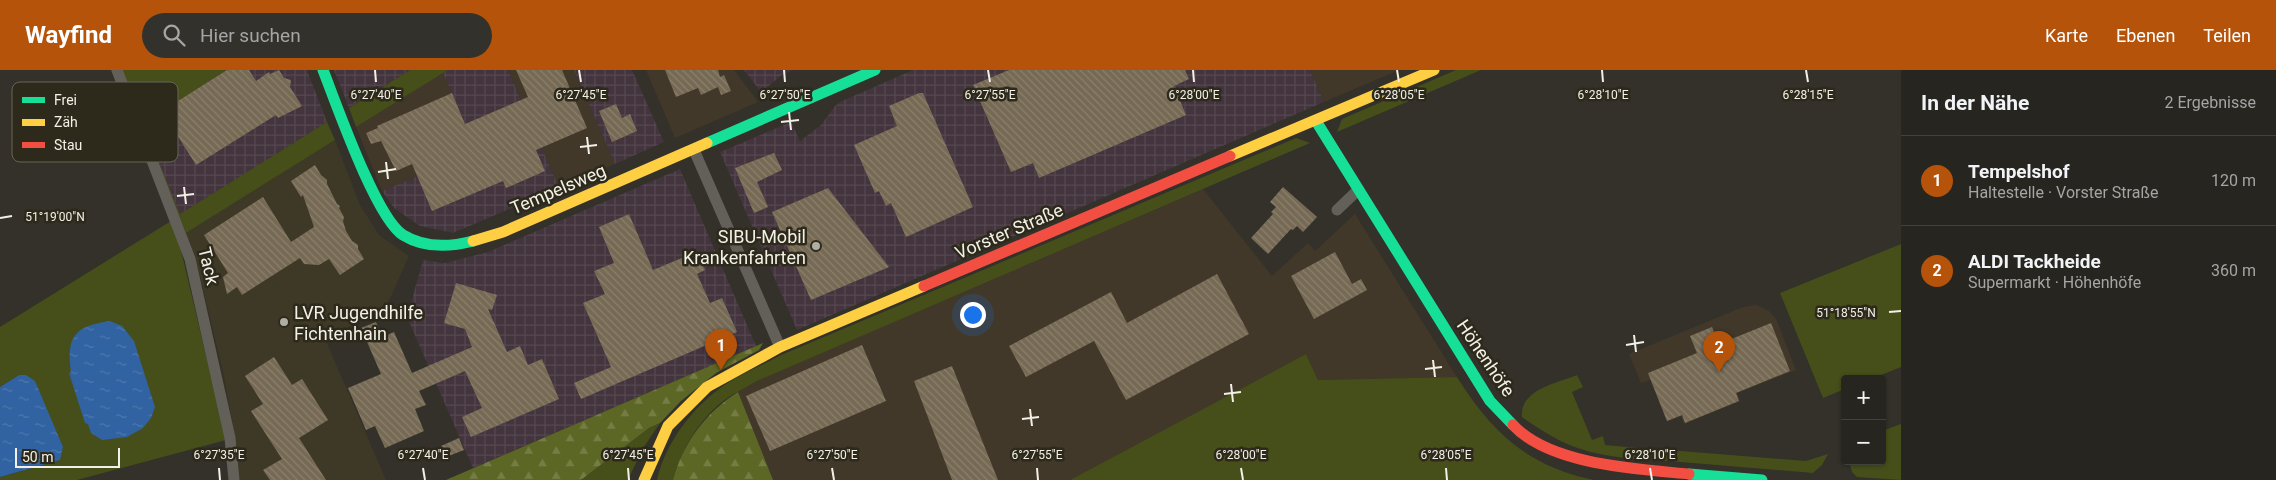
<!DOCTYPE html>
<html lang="de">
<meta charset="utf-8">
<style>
:root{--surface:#26251f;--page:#32312c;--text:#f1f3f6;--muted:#a4a5a4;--line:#42423d;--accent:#b45309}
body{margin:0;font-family:Roboto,sans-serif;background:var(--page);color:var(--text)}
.controls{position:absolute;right:15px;bottom:15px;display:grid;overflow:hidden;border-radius:5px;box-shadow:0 1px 4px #0004}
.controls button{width:45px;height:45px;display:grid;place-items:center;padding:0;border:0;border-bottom:1px solid var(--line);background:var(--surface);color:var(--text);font:25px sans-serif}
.scale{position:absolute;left:15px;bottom:12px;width:105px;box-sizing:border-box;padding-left:5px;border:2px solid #f3f1e7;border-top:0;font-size:14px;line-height:18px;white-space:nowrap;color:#f3f1e7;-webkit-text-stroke:4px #2d291b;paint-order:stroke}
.you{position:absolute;left:972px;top:244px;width:18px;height:18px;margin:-12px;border:4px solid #fff;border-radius:50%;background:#1a73e8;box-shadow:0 0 0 8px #1a73e833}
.badge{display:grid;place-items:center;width:32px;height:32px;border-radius:50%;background:var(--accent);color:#fff;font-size:16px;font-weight:700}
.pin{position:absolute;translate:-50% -41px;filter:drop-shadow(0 1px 2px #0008)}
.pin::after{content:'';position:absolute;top:26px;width:18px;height:15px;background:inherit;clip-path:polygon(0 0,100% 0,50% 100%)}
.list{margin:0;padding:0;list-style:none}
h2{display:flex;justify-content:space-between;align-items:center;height:65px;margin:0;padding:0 20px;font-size:21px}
h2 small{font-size:16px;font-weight:400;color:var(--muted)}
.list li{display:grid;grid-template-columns:32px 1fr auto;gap:15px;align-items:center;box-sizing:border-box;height:90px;padding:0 20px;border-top:1px solid var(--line)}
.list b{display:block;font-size:19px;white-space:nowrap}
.list p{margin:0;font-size:16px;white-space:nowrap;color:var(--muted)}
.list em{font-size:16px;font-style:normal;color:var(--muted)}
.icon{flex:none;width:28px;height:28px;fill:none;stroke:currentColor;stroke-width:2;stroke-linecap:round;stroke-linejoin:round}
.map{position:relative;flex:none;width:1901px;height:410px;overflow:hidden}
header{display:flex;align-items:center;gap:30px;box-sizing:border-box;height:70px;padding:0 25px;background:var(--accent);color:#fff}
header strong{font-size:24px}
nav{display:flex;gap:28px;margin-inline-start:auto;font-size:18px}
.search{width:350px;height:45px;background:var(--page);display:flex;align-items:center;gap:12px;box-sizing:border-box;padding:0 18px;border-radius:28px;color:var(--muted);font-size:19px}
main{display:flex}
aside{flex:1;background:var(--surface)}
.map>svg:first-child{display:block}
.commercial{fill:#423829}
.industrial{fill:url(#industrial-grid)}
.built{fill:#3e3926}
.green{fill:#464e1a}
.forest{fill:url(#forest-firs)}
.water{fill:url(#water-ripples)}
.building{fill:url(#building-back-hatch)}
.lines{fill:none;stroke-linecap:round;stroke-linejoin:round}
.street{stroke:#626059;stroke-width:11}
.fast{stroke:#16e098;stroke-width:11}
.slow{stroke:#ffcf43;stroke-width:11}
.jam{stroke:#f24e42;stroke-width:11}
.ticks{fill:none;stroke:#f3f1e7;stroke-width:2}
.poi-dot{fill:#b0aea4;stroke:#2d291b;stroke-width:2}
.labels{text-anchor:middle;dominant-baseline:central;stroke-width:5;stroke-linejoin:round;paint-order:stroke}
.street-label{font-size:18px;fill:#f3f1e7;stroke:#2d291b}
.poi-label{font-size:18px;fill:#f3f1e7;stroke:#2d291b;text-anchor:end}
.key{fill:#2d291b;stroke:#686558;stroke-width:1}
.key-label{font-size:14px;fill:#f3f1e7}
.ticks-label{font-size:12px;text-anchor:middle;fill:#f3f1e7;stroke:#2d291b;stroke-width:5;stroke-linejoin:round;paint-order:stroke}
</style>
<header>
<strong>Wayfind</strong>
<div class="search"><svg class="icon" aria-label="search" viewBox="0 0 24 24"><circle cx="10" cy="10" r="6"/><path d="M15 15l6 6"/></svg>Hier suchen</div>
<nav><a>Karte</a><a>Ebenen</a><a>Teilen</a></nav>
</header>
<main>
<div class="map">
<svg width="1901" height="410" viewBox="0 0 1901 410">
<defs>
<pattern id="industrial-grid" width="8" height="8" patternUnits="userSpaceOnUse" patternTransform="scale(1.25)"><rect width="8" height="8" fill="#43343d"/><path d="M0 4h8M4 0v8" fill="none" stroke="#554850"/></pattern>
<pattern id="forest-firs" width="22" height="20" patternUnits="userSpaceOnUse" patternTransform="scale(1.25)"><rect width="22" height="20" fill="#5d6725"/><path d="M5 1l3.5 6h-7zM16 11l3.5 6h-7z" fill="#757d45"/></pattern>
<pattern id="water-ripples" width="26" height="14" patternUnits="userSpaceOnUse" patternTransform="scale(1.25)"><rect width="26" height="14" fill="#3162a1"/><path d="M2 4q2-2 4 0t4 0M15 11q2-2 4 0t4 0" fill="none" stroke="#4f79ae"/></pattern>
<pattern id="building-back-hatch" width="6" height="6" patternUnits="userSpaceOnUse" patternTransform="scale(1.25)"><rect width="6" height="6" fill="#766a55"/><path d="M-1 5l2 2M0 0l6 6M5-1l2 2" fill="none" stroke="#8a806d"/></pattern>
</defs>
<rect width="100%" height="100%" fill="#333129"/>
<!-- commercial -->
<path class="commercial" d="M 508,0 L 574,0 L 615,94 L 559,118 Z
M 646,0 L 734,0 L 758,32 L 675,68 Z
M 1310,0 L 1399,0 L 1324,32 Z
M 443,3 L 477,81 L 382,121 L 356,57 Z
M 1203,119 L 1272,206 L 1308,173 L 1315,181 L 1355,144 L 1457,307 L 1318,310 L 1306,284 L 1070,410 L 773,410 L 738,322 L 755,312 Z
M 1756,235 L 1769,241 L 1776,249 L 1796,300 L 1737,323 L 1740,331 L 1684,354 L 1681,346 L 1667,352 L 1650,310 L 1641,313 L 1629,284 L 1743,237 Z"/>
<!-- industrial -->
<path class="industrial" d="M 227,0 L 307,0 L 327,52 L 180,145 L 143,53 Z
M 334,0 L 410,0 L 349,38 Z
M 448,0 L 508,0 L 559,118 L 453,163 L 420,156 L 394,138 L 382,121 L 477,81 L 443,3 Z
M 574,0 L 632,0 L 664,72 L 615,94 Z
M 744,0 L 793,0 L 782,5 L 761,22 Z
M 913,0 L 1310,0 L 1324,32 L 797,260 L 720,82 L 791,52 L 800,71 L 821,55 L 835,36 L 842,31 Z
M 680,99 L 756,276 L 473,398 L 407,247 L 423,190 L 445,193 L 488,182 Z"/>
<!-- built -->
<path class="built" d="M 335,70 L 360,135 L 379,165 L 409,186 L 388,233 L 326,271 L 386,410 L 238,410 L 235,368 L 224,306 L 201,210 L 186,163 Z"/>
<!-- green -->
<path class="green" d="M 111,0 L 114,0 L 180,176 L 226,370 L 77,410 L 0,410 L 0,407 L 60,390 L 19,305 L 0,317 L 0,257 L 171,151 Z
M 121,0 L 227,0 L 143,53 L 180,144 L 327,52 L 335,70 L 186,163 Z
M 410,0 L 448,0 L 356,57 L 349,38 Z
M 1456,0 L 1481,0 L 1337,62 L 1342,49 Z
M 1296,68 L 1310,73 L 755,312 C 744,319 732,324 722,332 C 698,351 681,381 673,410 L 657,410 C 665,373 694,335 726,314 C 743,303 763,295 781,285 Z
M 1901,174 L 1901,297 L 1871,309 L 1845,309 L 1845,319 L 1823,328 L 1780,223 Z
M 1306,284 L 1318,310 L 1457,307 C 1492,363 1528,396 1594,410 L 1070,410 Z
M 1577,305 L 1583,317 L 1572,322 L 1592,370 L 1603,366 L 1605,375 L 1638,378 L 1637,389 C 1585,384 1565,377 1522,347 C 1519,320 1557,313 1577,305 Z
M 660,353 L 642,380 L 628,410 L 581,410 L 649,358 Z
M 1901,354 L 1901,410 L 1857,407 L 1852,402 L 1849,391 L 1882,391 L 1882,361 Z
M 1656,379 L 1806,391 L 1828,384 L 1822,395 L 1813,403 L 1656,390 Z"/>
<!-- forest -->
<path class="forest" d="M 763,273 L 759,280 L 716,303 L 681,331 L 660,353 L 649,358 L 581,410 L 446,410 Z
M 738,322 L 773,410 L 673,410 C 683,373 706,342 738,322 Z"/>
<!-- water -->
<path class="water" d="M 110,251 L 122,256 L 134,271 L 155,337 L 151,348 L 143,358 L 127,367 L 102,370 L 91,363 L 88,354 L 85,353 L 69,303 L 71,302 C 66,266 75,256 110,251 Z
M 19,305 L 26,305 L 35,311 L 63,377 L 60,390 L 0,407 L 0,317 Z"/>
<!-- building -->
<path class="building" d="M 227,0 L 249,0 L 256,11 L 269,2 L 270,4 L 279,0 L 284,8 L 291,10 L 290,17 L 302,36 L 278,48 L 276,45 L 196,95 L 162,41 Z
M 516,0 L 562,0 L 587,58 L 536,80 L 545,101 L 506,118 L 503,111 L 432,141 L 412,94 L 396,101 L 381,71 L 371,74 L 366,63 L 378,58 L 377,56 L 452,23 L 465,54 L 528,27 Z
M 665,0 L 718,0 L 720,7 L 724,5 L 731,21 L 721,25 L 718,17 L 701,25 L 698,18 L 676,27 Z
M 1009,0 L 1185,0 L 1189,9 L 1174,16 L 1186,45 L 1039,108 L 1033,93 L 1011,102 L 973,15 Z
M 919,23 L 923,23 L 973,137 L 906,167 L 891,133 L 886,136 L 879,121 L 875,123 L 854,75 L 897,56 L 889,36 Z
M 616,34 L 622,48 L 630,44 L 637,61 L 612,72 L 599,41 Z
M 774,83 L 782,100 L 757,112 L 768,137 L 754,143 L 735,98 Z
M 315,95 L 321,105 L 327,110 L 327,114 L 337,134 L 340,136 L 339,138 L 344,147 L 343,151 L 346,161 L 352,171 L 358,175 L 358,179 L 364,189 L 340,205 L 329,189 L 319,195 L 304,194 L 300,188 L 242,225 L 237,217 L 227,224 L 223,207 L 228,203 L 204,165 L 263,127 L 291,172 L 314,157 L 303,125 L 301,127 L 291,111 Z
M 1283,117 L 1317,147 L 1303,162 L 1297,156 L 1293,160 L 1291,159 L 1268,184 L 1251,168 L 1273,144 L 1271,142 L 1276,137 L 1270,132 Z
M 828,118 L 889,197 L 811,230 L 772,142 Z
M 629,144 L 653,200 L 689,185 L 691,190 L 699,187 L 705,200 L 697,204 L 710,233 L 722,228 L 737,262 L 581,329 L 574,313 L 611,297 L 583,233 L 605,224 L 594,201 L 614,193 L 599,157 Z
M 1335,182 L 1352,214 L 1361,209 L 1367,220 L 1314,249 L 1291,206 Z
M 1217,204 L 1249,264 L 1126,330 L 1094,271 L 1026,307 L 1009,276 L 1111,222 L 1127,253 Z
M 456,213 L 497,225 L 492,240 L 488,239 L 507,282 L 520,276 L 528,295 L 542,289 L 559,329 L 471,367 L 462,347 L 482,338 L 465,301 L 419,321 L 426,335 L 415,339 L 424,361 L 385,378 L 375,356 L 366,360 L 348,318 L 381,304 L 361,258 L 376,252 L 383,267 L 394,262 L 412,303 L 472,277 L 465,259 L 444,253 Z
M 1771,253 L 1790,301 L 1736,323 L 1739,331 L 1685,353 L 1682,345 L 1667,351 L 1648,303 L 1697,283 L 1690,266 L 1712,257 L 1719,274 Z
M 862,275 L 886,331 L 770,381 L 746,326 Z
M 274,287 L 292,315 L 302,309 L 328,350 L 299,368 L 326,410 L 270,410 L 263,400 L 282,389 L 251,341 L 263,334 L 245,306 Z
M 952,296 L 998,410 L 952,410 L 914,311 Z
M 459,368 L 464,380 L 446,387 L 441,376 Z"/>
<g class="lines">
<!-- street -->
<path class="street" d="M 117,0 L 190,189 L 230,368 L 234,410
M 694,80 L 780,277
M 1337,140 L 1358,120"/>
<!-- fast -->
<path class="fast" d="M 323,0 C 336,33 376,148 403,165 C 424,178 450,177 473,171
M 1316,51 L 1490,331 L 1513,355
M 707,73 L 875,0
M 1689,404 L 1762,410"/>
<!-- slow -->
<path class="slow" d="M 1230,86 L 1434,0
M 473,171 L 503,162 L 707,73
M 644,410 L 668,356 L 707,317 L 780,277 L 924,216"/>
<!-- jam -->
<path class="jam" d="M 924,216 L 1230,86
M 1513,355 C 1550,395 1637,399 1689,404"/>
</g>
<!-- ticks -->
<path class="ticks" d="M 375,0 L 376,12M 579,0 L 581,12M 784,0 L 785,12M 988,0 L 990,12M 1193,0 L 1194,12M 1397,0 L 1399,12M 1602,0 L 1603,12M 1806,0 L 1808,12M 789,42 L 791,60M 781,52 L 799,50M 587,67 L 589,84M 580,77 L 597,75M 386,92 L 388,109M 378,102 L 396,99M 184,117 L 186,134M 177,126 L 194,124M 0,148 L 12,146M 1889,242 L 1901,241M 1634,265 L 1636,282M 1626,275 L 1644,272M 1433,290 L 1435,307M 1425,299 L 1442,297M 1231,314 L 1233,332M 1224,324 L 1241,322M 1030,339 L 1032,356M 1022,349 L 1039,347M 219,398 L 220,410M 423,398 L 425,410M 628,398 L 629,410M 832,398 L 834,410M 1037,398 L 1038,410M 1241,398 L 1243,410M 1446,398 L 1447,410M 1650,398 L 1652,410"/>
<!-- markers -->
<g class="poi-dot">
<circle cx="816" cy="176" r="5"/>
<circle cx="284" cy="252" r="5"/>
</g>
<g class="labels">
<!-- street labels -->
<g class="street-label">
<text transform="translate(558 119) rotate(-23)">Tempelsweg</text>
<text transform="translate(1009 161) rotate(-23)">Vorster Straße</text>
<text transform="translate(209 196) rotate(76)">Tack</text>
<text transform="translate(1486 288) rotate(56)">Höhenhöfe</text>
</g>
<!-- poi labels -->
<g class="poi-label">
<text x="806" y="166">SIBU-Mobil<tspan x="806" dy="21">Krankenfahrten</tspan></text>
<text x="294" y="242" text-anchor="start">LVR Jugendhilfe<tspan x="294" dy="21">Fichtenhain</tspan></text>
</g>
</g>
<!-- legend -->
<rect x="12" y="12" width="166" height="80" rx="8" class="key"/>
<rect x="22" y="27" width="23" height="6" fill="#16e098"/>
<rect x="22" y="49" width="23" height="7" fill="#ffcf43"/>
<rect x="22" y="72" width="23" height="6" fill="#f24e42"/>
<g class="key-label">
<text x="54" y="35">Frei</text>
<text x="54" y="57">Zäh</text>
<text x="54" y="80">Stau</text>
</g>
<g class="ticks-label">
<text x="376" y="29">6°27'40"E</text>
<text x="581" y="29">6°27'45"E</text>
<text x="785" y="29">6°27'50"E</text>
<text x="990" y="29">6°27'55"E</text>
<text x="1194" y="29">6°28'00"E</text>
<text x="1399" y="29">6°28'05"E</text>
<text x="1603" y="29">6°28'10"E</text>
<text x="1808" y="29">6°28'15"E</text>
<text x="55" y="151">51°19'00"N</text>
<text x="1846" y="247">51°18'55"N</text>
<text x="219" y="389">6°27'35"E</text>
<text x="423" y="389">6°27'40"E</text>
<text x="628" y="389">6°27'45"E</text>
<text x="832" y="389">6°27'50"E</text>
<text x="1037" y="389">6°27'55"E</text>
<text x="1241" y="389">6°28'00"E</text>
<text x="1446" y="389">6°28'05"E</text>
<text x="1650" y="389">6°28'10"E</text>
</g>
</svg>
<div class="controls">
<button>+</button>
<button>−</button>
</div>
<div class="scale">50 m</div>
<div class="you"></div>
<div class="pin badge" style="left:721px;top:300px">1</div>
<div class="pin badge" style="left:1719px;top:302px">2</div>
</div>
<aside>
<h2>In der Nähe<small>2 Ergebnisse</small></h2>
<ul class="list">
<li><span class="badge">1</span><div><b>Tempelshof</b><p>Haltestelle · Vorster Straße</p></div><em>120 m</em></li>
<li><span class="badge">2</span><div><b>ALDI Tackheide</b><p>Supermarkt · Höhenhöfe</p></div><em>360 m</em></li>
</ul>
</aside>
</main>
